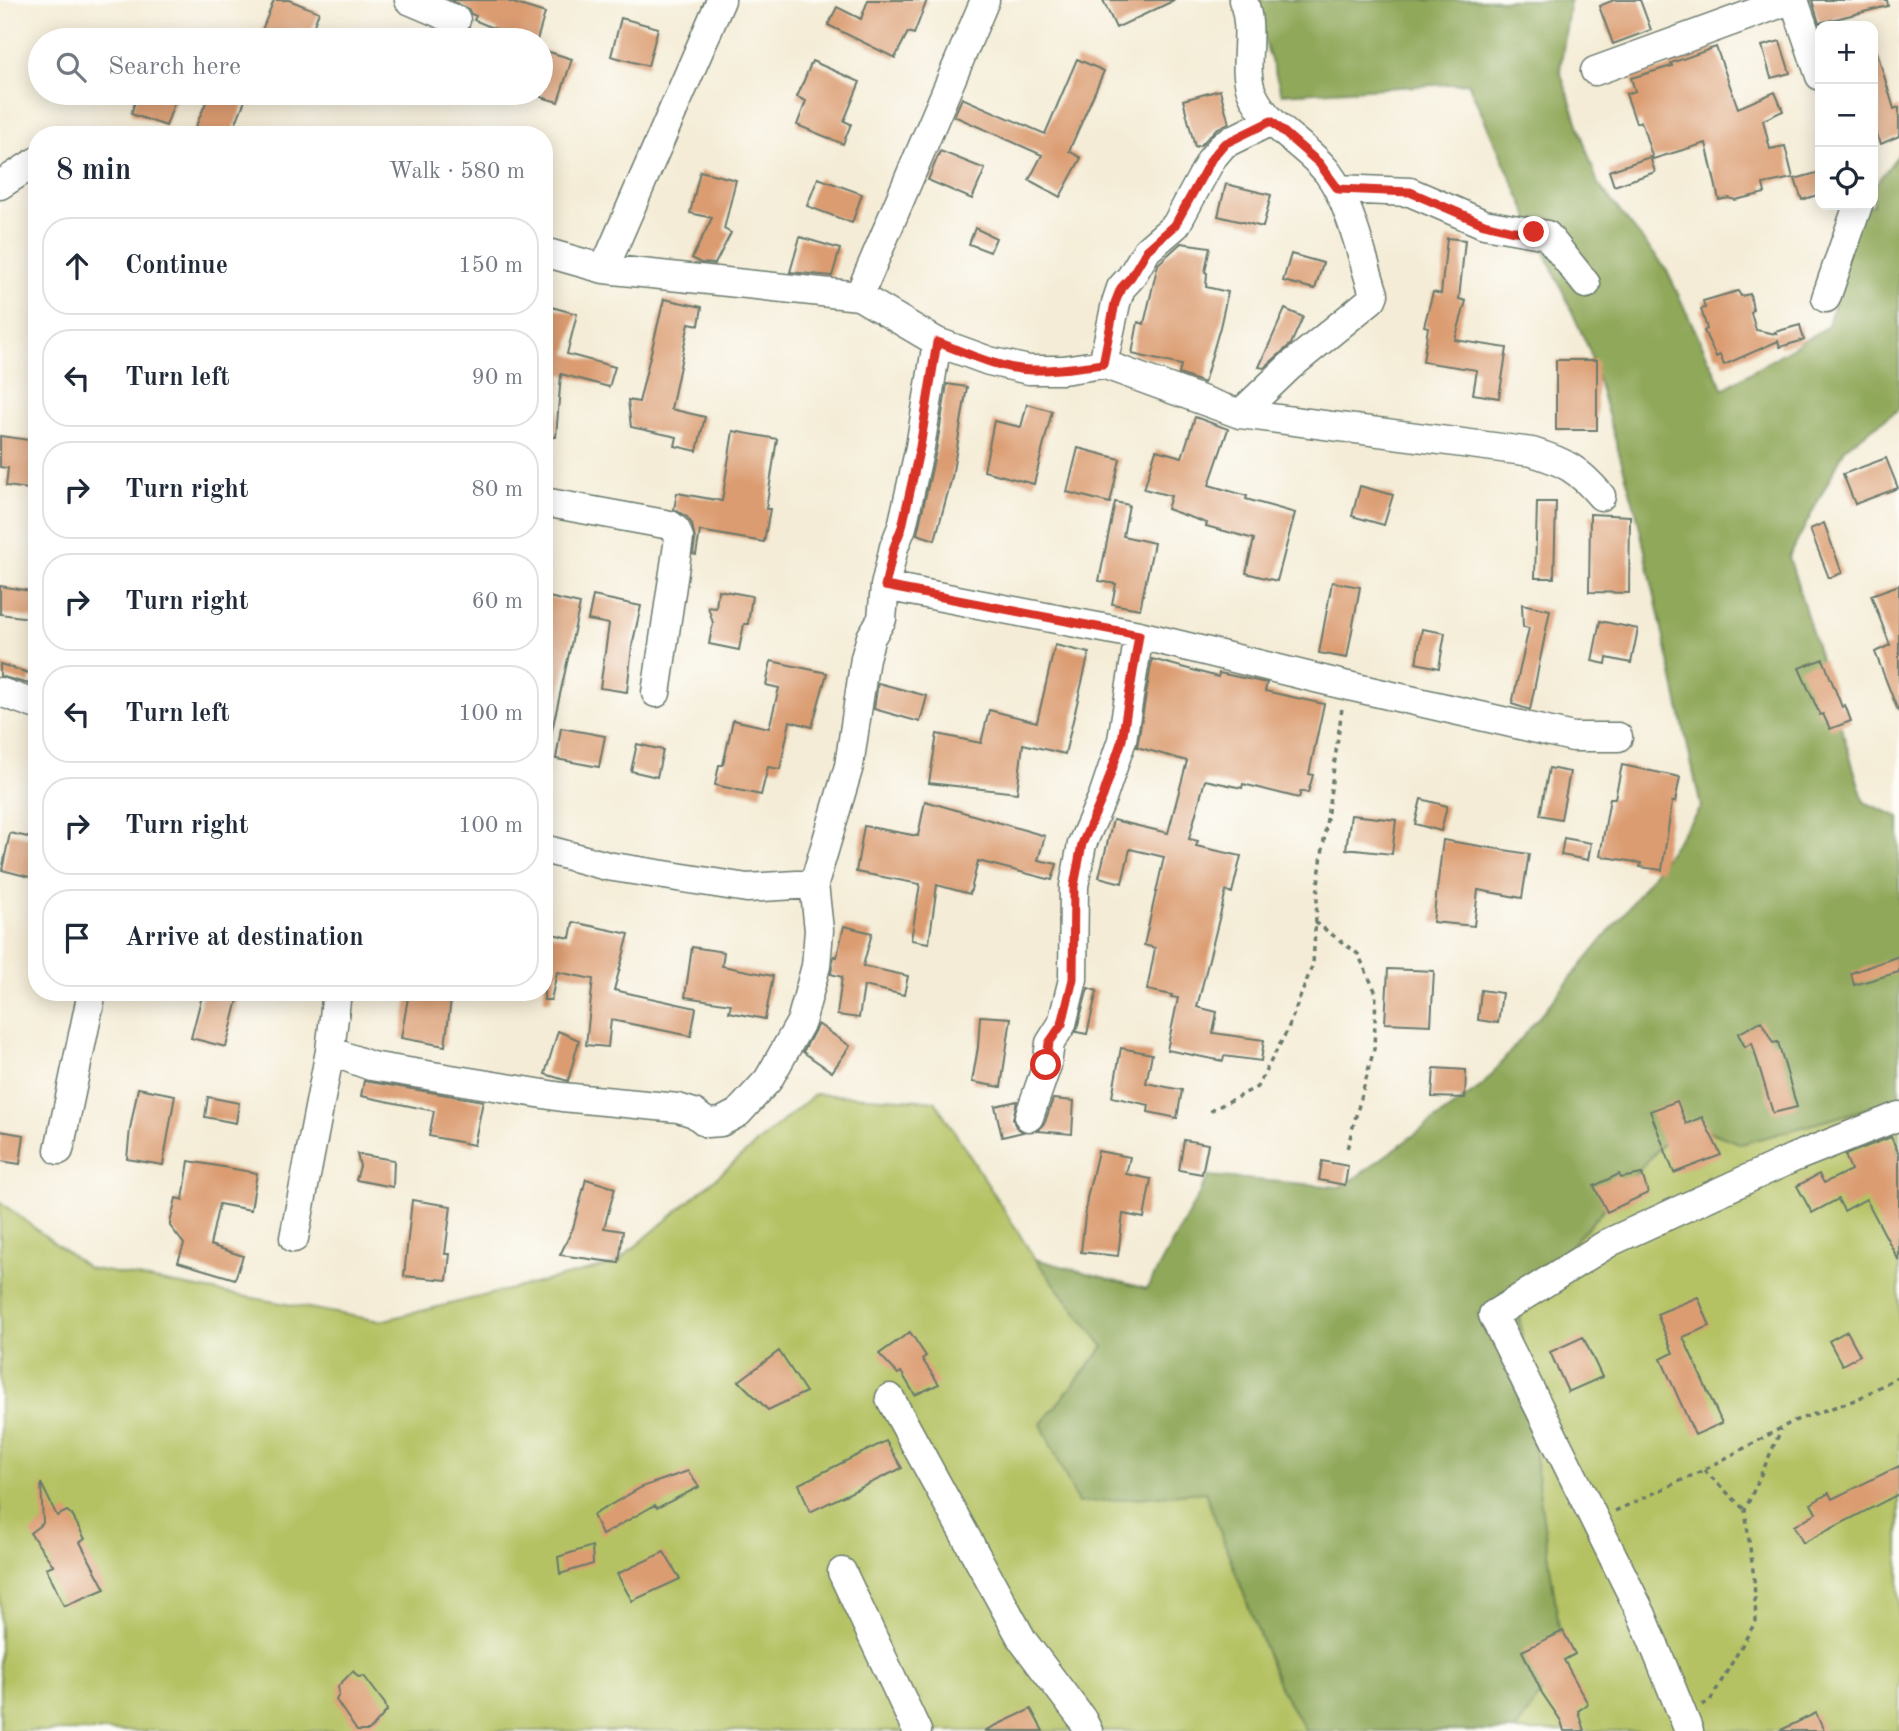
<!DOCTYPE html>
<meta charset="utf-8">
<style>
:root{--surface:#fff;--page:#f2f2f3;--text:#1f2937;--muted:#747a83;--line:#e0e1e3}
body{margin:0;font-family:"Old Standard TT",serif;background:var(--page);color:var(--text)}
.controls{position:absolute;right:21px;top:21px;display:grid;overflow:hidden;border-radius:14px;box-shadow:0 4px 18px #0003}
.controls button{width:63px;height:63px;display:grid;place-items:center;padding:0;border:0;border-bottom:2px solid var(--line);background:var(--surface);color:var(--text);font:35px sans-serif}
.stop{position:absolute;width:21px;height:21px;margin:-16px;border:5px solid #d93025;border-radius:50%;background:#fff}
.stop.end{background:#d93025;border-color:#fff;box-shadow:0 2px 7px #0008}
.list{margin:0;padding:0;list-style:none}
h2{display:flex;justify-content:space-between;align-items:center;height:91px;margin:0;padding:0 28px;font-size:30px}
h2 small{font-size:23px;font-weight:400;color:var(--muted)}
.list li{display:grid;grid-template-columns:46px 1fr auto;gap:21px;align-items:center;box-sizing:border-box;height:98px;margin:0 14px 14px;padding:0 14px;border:2px solid var(--line);border-radius:28px}
.list b{display:block;font-size:26px;white-space:nowrap}
.list em{font-size:23px;font-style:normal;color:var(--muted)}
.icon{flex:none;width:38px;height:38px;fill:none;stroke:currentColor;stroke-width:2;stroke-linecap:round;stroke-linejoin:round}
.map{position:relative;flex:none;width:1899px;height:1731px;overflow:hidden}
.search{position:absolute;background:var(--surface);box-shadow:0 4px 18px #0003;left:28px;top:28px;width:525px;height:77px;display:flex;align-items:center;gap:18px;box-sizing:border-box;padding:0 24px;border-radius:38px;color:var(--muted);font-size:26px}
.panel{position:absolute;background:var(--surface);box-shadow:0 4px 18px #0003;left:28px;top:126px;width:525px;height:875px;border-radius:28px}
.map>svg:first-child{display:block}
.green{fill:#b5c264;stroke:#6a804c;stroke-width:2}
.forest{fill:#90a85a;stroke:#587247;stroke-width:2}
.building{fill:#db9c71}
.lines{fill:none;stroke-linecap:round;stroke-linejoin:round}
.minor-casing{stroke:#6a7a6d;stroke-width:31}
.path{stroke:#6a7a6d;stroke-width:3.5;stroke-dasharray:5 5;stroke-linecap:butt}
.minor{stroke:#fff;stroke-width:28}
.route{stroke:#d93025;stroke-width:9}
</style>
<div class="map">
<svg width="1899" height="1731" viewBox="0 0 1899 1731">
<rect width="100%" height="100%" fill="#fdfcf7"/>
<filter id="ink" filterUnits="userSpaceOnUse"><feTurbulence type="fractalNoise" baseFrequency=".0143" numOctaves="2"/><feDisplacementMap in="SourceGraphic" scale="14" xChannelSelector="R" yChannelSelector="G"/><feConvolveMatrix kernelMatrix="1 2 1 2 8 2 1 2 1" color-interpolation-filters="sRGB"/></filter>
<filter id="wash" filterUnits="userSpaceOnUse"><feTurbulence type="fractalNoise" baseFrequency=".00686" numOctaves="4" result="noise"/><feDisplacementMap in="SourceGraphic" scale="28" xChannelSelector="R" yChannelSelector="G"/><feGaussianBlur stdDeviation="1.57" result="paint"/><feColorMatrix in="noise" values="0 0 0 0 0 0 0 0 0 0 0 0 0 0 0 0 0 1.4 0 .05"/><feComposite in="paint" operator="in"/></filter>
<g filter="url(#wash)">
<rect width="100%" height="100%" fill="#f4ecd6"/>
<!-- green -->
<path class="green" d="M 815,1094 L 935,1101 L 1035,1259 L 1104,1347 L 1041,1424 L 1205,1492 L 1279,1686 L 1306,1731 L 0,1731 L 0,1202 L 88,1268 L 380,1321 L 619,1263 L 623,1257 Z
M 1899,1100 L 1899,1731 L 1515,1731 L 1564,1661 L 1539,1491 L 1518,1304 L 1684,1121 L 1741,1144 Z"/>
<!-- forest -->
<path class="forest" d="M 1251,0 L 1570,0 L 1560,71 L 1598,184 L 1666,269 L 1723,389 L 1828,326 L 1858,205 L 1873,205 L 1873,187 L 1899,154 L 1899,409 L 1846,447 L 1789,557 L 1864,802 L 1899,817 L 1899,1100 L 1741,1144 L 1683,1121 L 1518,1304 L 1539,1491 L 1564,1661 L 1515,1731 L 1306,1731 L 1279,1686 L 1205,1492 L 1078,1503 L 1041,1424 L 1104,1347 L 1035,1259 L 1147,1289 L 1209,1176 L 1339,1187 L 1345,1185 L 1483,1085 L 1627,910 L 1701,807 L 1637,515 L 1589,349 L 1468,83 L 1282,94 Z"/>
<g id="blocks">
<!-- building -->
<path class="building" d="M 274,0 L 289,0 L 319,12 L 308,40 L 258,40 Z
M 451,0 L 504,0 L 545,13 L 537,40 L 520,40 L 497,33 L 498,30 L 474,20 L 476,16 L 471,14 L 469,10 Z
M 868,0 L 927,0 L 914,34 L 908,32 L 895,58 L 828,25 L 837,7 L 861,19 Z
M 1103,0 L 1175,0 L 1116,28 Z
M 1614,0 L 1640,0 L 1651,30 L 1613,44 L 1599,6 Z
M 1812,0 L 1887,0 L 1888,6 L 1819,23 Z
M 621,18 L 658,28 L 648,66 L 611,56 Z
M 1780,41 L 1790,73 L 1771,78 L 1762,46 Z
M 1716,47 L 1738,108 L 1775,92 L 1783,111 L 1763,120 L 1770,149 L 1785,146 L 1793,178 L 1763,184 L 1765,193 L 1735,200 L 1729,198 L 1719,200 L 1706,143 L 1653,159 L 1641,121 L 1636,123 L 1626,94 L 1635,91 L 1631,78 L 1672,66 L 1671,63 Z
M 546,51 L 572,59 L 558,102 L 541,97 L 541,66 Z
M 1873,52 L 1877,52 L 1894,109 L 1899,107 L 1899,136 L 1881,144 L 1873,126 Z
M 1077,59 L 1104,71 L 1069,151 L 1081,158 L 1060,197 L 1029,180 L 1042,155 L 954,116 L 962,98 L 1045,134 Z
M 812,61 L 860,82 L 844,121 L 851,124 L 843,144 L 797,125 L 806,101 L 797,97 Z
M 1220,90 L 1229,123 L 1216,129 L 1201,145 L 1195,147 L 1183,100 Z
M 138,93 L 178,93 L 166,126 L 131,114 Z
M 210,93 L 248,93 L 231,135 L 192,135 Z
M 940,151 L 985,169 L 972,199 L 928,180 Z
M 1650,157 L 1655,172 L 1614,186 L 1609,171 Z
M 700,171 L 736,180 L 724,229 L 731,233 L 715,264 L 701,263 L 692,258 L 712,218 L 690,213 Z
M 1820,172 L 1820,194 L 1802,200 L 1795,179 Z
M 818,178 L 862,194 L 852,223 L 807,206 Z
M 1226,184 L 1271,195 L 1263,227 L 1218,216 Z
M 975,228 L 996,238 L 990,252 L 969,244 Z
M 800,237 L 840,249 L 832,276 L 790,272 Z
M 1447,238 L 1465,240 L 1459,299 L 1466,301 L 1455,340 L 1507,348 L 1499,398 L 1473,394 L 1477,370 L 1423,362 L 1428,327 L 1424,326 L 1433,292 L 1441,294 Z
M 1181,243 L 1210,247 L 1205,272 L 1207,273 L 1206,287 L 1228,292 L 1220,327 L 1204,383 L 1179,374 L 1181,365 L 1132,354 L 1138,322 L 1144,324 L 1158,264 Z
M 1291,254 L 1323,263 L 1315,289 L 1283,281 Z
M 1738,291 L 1741,296 L 1750,294 L 1753,310 L 1751,313 L 1756,330 L 1776,334 L 1775,332 L 1800,325 L 1804,340 L 1780,347 L 1778,341 L 1724,365 L 1720,355 L 1716,357 L 1704,331 L 1707,329 L 1701,309 L 1705,308 L 1703,301 Z
M 664,299 L 702,307 L 699,325 L 689,323 L 671,409 L 705,417 L 697,451 L 675,446 L 677,437 L 631,427 L 628,400 L 639,402 Z
M 544,305 L 577,314 L 567,354 L 615,367 L 609,387 L 561,374 L 556,437 L 544,437 Z
M 1285,309 L 1303,317 L 1291,344 L 1264,368 L 1259,367 Z
M 1556,360 L 1597,360 L 1597,430 L 1556,430 Z
M 947,384 L 967,387 L 952,477 L 935,540 L 917,534 L 936,451 Z
M 1027,404 L 1052,411 L 1034,484 L 984,471 L 994,421 L 1021,427 Z
M 1195,417 L 1228,429 L 1209,485 L 1247,496 L 1246,499 L 1295,513 L 1277,581 L 1246,573 L 1254,539 L 1206,526 L 1207,523 L 1167,509 L 1171,496 L 1144,489 L 1156,450 L 1182,457 Z
M 733,431 L 777,439 L 766,509 L 770,509 L 764,542 L 700,531 L 696,555 L 693,554 L 695,540 L 692,524 L 687,517 L 674,509 L 677,493 L 722,501 Z
M 0,436 L 37,441 L 37,490 L 6,486 L 8,468 L 0,467 Z
M 1078,448 L 1120,459 L 1110,503 L 1067,492 Z
M 1886,458 L 1898,488 L 1855,504 L 1843,474 Z
M 1360,486 L 1393,495 L 1384,525 L 1352,516 Z
M 1115,502 L 1129,505 L 1123,536 L 1154,543 L 1140,609 L 1112,604 L 1116,584 L 1099,581 Z
M 1537,502 L 1556,502 L 1554,578 L 1535,578 Z
M 1590,514 L 1630,516 L 1629,593 L 1589,592 Z
M 1824,523 L 1842,573 L 1829,578 L 1810,529 Z
M 1332,582 L 1360,587 L 1347,658 L 1319,653 Z
M 1899,585 L 1899,710 L 1898,711 L 1875,652 L 1890,645 L 1871,595 Z
M 0,586 L 37,592 L 37,619 L 0,614 Z
M 718,590 L 752,596 L 748,624 L 744,624 L 739,650 L 709,644 L 713,623 L 708,607 L 716,608 Z
M 544,596 L 580,604 L 551,735 L 544,734 Z
M 593,596 L 641,606 L 632,646 L 627,692 L 600,688 L 609,624 L 588,620 Z
M 1522,604 L 1550,610 L 1530,710 L 1512,704 L 1529,628 L 1523,627 Z
M 1600,621 L 1638,629 L 1631,663 L 1607,658 L 1606,664 L 1592,661 Z
M 1422,629 L 1445,633 L 1439,668 L 1416,663 Z
M 1055,645 L 1089,653 L 1065,754 L 1023,744 L 1017,793 L 929,783 L 937,734 L 981,743 L 989,710 L 1037,722 Z
M 1152,659 L 1218,677 L 1219,673 L 1267,683 L 1265,691 L 1324,704 L 1309,774 L 1313,775 L 1308,793 L 1301,791 L 1299,798 L 1243,784 L 1242,788 L 1205,780 L 1189,839 L 1198,841 L 1196,846 L 1241,856 L 1232,893 L 1226,891 L 1197,1007 L 1217,1012 L 1213,1033 L 1264,1040 L 1261,1061 L 1224,1056 L 1223,1061 L 1167,1050 L 1178,998 L 1171,997 L 1172,995 L 1147,990 L 1155,948 L 1144,945 L 1164,857 L 1130,849 L 1122,883 L 1099,877 L 1113,820 L 1168,833 L 1187,761 L 1137,747 Z
M 1823,659 L 1842,707 L 1845,705 L 1851,721 L 1830,729 L 1823,714 L 1820,715 L 1799,668 Z
M 771,661 L 827,673 L 812,727 L 790,721 L 780,769 L 768,767 L 761,795 L 715,785 L 719,765 L 723,765 L 733,720 L 769,728 L 779,688 L 766,685 Z
M 0,664 L 32,674 L 29,684 L 0,676 Z
M 878,683 L 927,696 L 920,722 L 874,709 Z
M 561,728 L 605,736 L 599,767 L 556,759 Z
M 637,744 L 663,750 L 657,777 L 631,771 Z
M 1622,765 L 1680,777 L 1675,802 L 1672,802 L 1662,870 L 1640,867 L 1641,863 L 1600,856 L 1610,798 L 1615,798 Z
M 1549,768 L 1570,772 L 1561,819 L 1540,815 Z
M 1421,799 L 1447,806 L 1441,831 L 1415,824 Z
M 925,801 L 1045,836 L 1038,860 L 1057,864 L 1052,880 L 978,861 L 970,894 L 937,885 L 929,943 L 911,940 L 920,884 L 856,872 L 864,826 L 918,836 Z
M 1351,815 L 1396,820 L 1392,854 L 1346,849 Z
M 10,833 L 37,839 L 37,879 L 2,870 Z
M 1564,838 L 1591,843 L 1588,860 L 1561,855 Z
M 1443,840 L 1529,854 L 1522,898 L 1478,890 L 1474,926 L 1433,922 Z
M 573,922 L 629,934 L 614,990 L 696,1008 L 691,1036 L 611,1020 L 608,1047 L 586,1045 L 593,979 L 557,972 L 551,1000 L 544,1000 L 544,932 L 570,938 Z
M 844,926 L 872,933 L 863,966 L 908,976 L 904,995 L 864,986 L 859,1018 L 837,1015 L 842,977 L 831,974 L 833,958 L 834,956 L 837,957 Z
M 692,947 L 724,952 L 722,966 L 773,976 L 765,1019 L 729,1012 L 731,1004 L 685,997 Z
M 1899,956 L 1899,972 L 1854,985 L 1851,973 Z
M 1388,969 L 1434,971 L 1431,1025 L 1385,1023 Z
M 1088,988 L 1097,991 L 1087,1034 L 1076,1032 Z
M 1481,990 L 1502,993 L 1498,1023 L 1478,1020 Z
M 203,992 L 240,992 L 226,1047 L 191,1038 Z
M 409,992 L 452,992 L 445,1046 L 401,1038 Z
M 980,1016 L 1011,1018 L 1001,1087 L 972,1082 L 978,1047 Z
M 1761,1021 L 1773,1043 L 1778,1042 L 1797,1107 L 1773,1113 L 1752,1043 L 1745,1047 L 1738,1034 Z
M 818,1024 L 850,1046 L 832,1072 L 803,1052 Z
M 558,1031 L 579,1040 L 568,1081 L 545,1074 Z
M 1121,1048 L 1152,1054 L 1146,1083 L 1182,1090 L 1177,1118 L 1148,1112 L 1149,1105 L 1112,1097 Z
M 1434,1068 L 1466,1070 L 1465,1098 L 1432,1097 Z
M 364,1081 L 483,1101 L 474,1145 L 429,1136 L 434,1111 L 361,1096 Z
M 138,1088 L 175,1095 L 163,1165 L 127,1159 L 130,1129 Z
M 208,1097 L 239,1103 L 236,1123 L 205,1117 Z
M 1053,1099 L 1074,1101 L 1072,1134 L 1037,1131 L 1045,1122 Z
M 1017,1101 L 1013,1119 L 1016,1127 L 1023,1132 L 1002,1137 L 995,1106 Z
M 1677,1101 L 1686,1124 L 1702,1117 L 1721,1155 L 1674,1173 L 1650,1111 Z
M 0,1131 L 24,1135 L 20,1164 L 0,1161 Z
M 1891,1137 L 1899,1154 L 1899,1261 L 1866,1199 L 1844,1211 L 1838,1199 L 1812,1213 L 1797,1186 L 1819,1174 L 1824,1183 L 1851,1170 L 1845,1155 Z
M 1184,1140 L 1208,1144 L 1202,1174 L 1179,1170 Z
M 1098,1151 L 1130,1157 L 1126,1174 L 1151,1179 L 1144,1218 L 1123,1214 L 1118,1256 L 1081,1252 L 1087,1198 Z
M 357,1154 L 394,1160 L 393,1187 L 356,1180 L 360,1166 Z
M 189,1161 L 257,1173 L 251,1210 L 219,1204 L 210,1245 L 243,1256 L 235,1279 L 178,1262 L 184,1244 L 170,1226 L 170,1223 L 176,1198 L 183,1200 Z
M 1322,1161 L 1348,1166 L 1345,1185 L 1319,1180 Z
M 1619,1174 L 1621,1178 L 1642,1174 L 1648,1193 L 1607,1212 L 1594,1186 Z
M 586,1179 L 615,1188 L 604,1228 L 623,1231 L 619,1263 L 560,1255 L 573,1228 Z
M 412,1200 L 451,1206 L 445,1254 L 450,1254 L 447,1280 L 404,1276 Z
M 1698,1297 L 1710,1326 L 1683,1337 L 1722,1423 L 1695,1435 L 1661,1359 L 1673,1353 L 1657,1314 Z
M 1847,1331 L 1860,1355 L 1842,1365 L 1829,1341 Z
M 910,1332 L 926,1356 L 922,1359 L 939,1384 L 915,1395 L 901,1372 L 898,1374 L 879,1354 Z
M 1583,1337 L 1602,1377 L 1568,1392 L 1550,1352 Z
M 779,1351 L 806,1392 L 768,1410 L 739,1381 Z
M 886,1441 L 902,1468 L 810,1512 L 799,1484 Z
M 1899,1466 L 1899,1494 L 1803,1543 L 1794,1526 L 1816,1513 L 1811,1504 L 1829,1493 L 1832,1499 Z
M 688,1471 L 699,1487 L 657,1508 L 655,1505 L 602,1535 L 593,1515 L 642,1487 Z
M 41,1483 L 57,1516 L 67,1511 L 72,1515 L 85,1539 L 80,1542 L 105,1589 L 64,1606 L 46,1568 L 53,1565 L 30,1533 L 43,1523 Z
M 592,1546 L 593,1564 L 560,1574 L 558,1557 Z
M 664,1552 L 680,1579 L 632,1601 L 617,1574 Z
M 1563,1631 L 1575,1654 L 1564,1660 L 1588,1704 L 1578,1711 L 1584,1731 L 1564,1731 L 1561,1721 L 1542,1693 L 1522,1651 Z
M 353,1671 L 358,1677 L 364,1676 L 385,1704 L 387,1711 L 369,1731 L 357,1731 L 336,1700 L 339,1694 L 338,1686 Z
M 1031,1709 L 1043,1731 L 984,1731 Z
M 1816,1713 L 1824,1731 L 1779,1731 Z"/>
</g>
</g>
<g filter="url(#ink)">
<use href="#blocks" fill-opacity="0" stroke="#6a7a6d" stroke-width="2"/>
<g class="lines">
<!-- minor casing -->
<g class="minor-casing">
<path id="minor" d="M 409,0 L 456,20
M 1794,0 L 1820,76
M 1595,71 L 1790,0
M 0,185 L 37,161
M 1338,189 L 1410,192 L 1484,224 L 1547,235 L 1586,284
M 544,252 L 604,269 L 859,296 L 937,342 L 989,361 L 1029,370 L 1063,370 L 1103,364 L 1240,414 L 1532,452 C 1565,462 1578,469 1601,496
M 604,269 L 721,0
M 859,296 L 985,0
M 1826,298 L 1858,205
M 1103,364 L 1116,303 L 1121,288 L 1131,277 L 1147,250 L 1176,225 L 1212,158 L 1224,144 L 1271,121
M 1240,414 L 1289,367 L 1372,299 L 1374,294 C 1362,258 1350,202 1328,173 C 1306,144 1269,129 1253,95 C 1240,68 1256,33 1243,0
M 544,502 L 670,525 L 676,530 L 679,538 L 656,693
M 885,586 L 1139,635 L 1344,685 L 1573,737 L 1618,737
M 0,692 L 37,705
M 544,849 L 607,866 L 747,888 L 814,884
M 330,1051 L 371,1066 L 562,1097 L 678,1108 L 694,1113 L 707,1123 L 721,1122 L 738,1113 L 768,1080 L 801,1022 L 816,966 L 819,930 L 814,884 L 849,766 L 865,658 L 871,637 L 882,619 L 885,586 L 894,547 L 902,527 L 920,447 L 937,342
M 1029,1117 L 1047,1065 L 1050,1043 L 1062,1024 L 1073,979 L 1074,886 L 1082,844 L 1103,796 L 1122,740 L 1139,635
M 59,1150 L 92,992
M 294,1238 L 330,1051 L 337,992
M 890,1398 L 1023,1641 L 1082,1719 L 1088,1731
M 842,1572 L 917,1731
M 1689,1731 L 1642,1615 L 1493,1315 L 1610,1242 L 1793,1158 L 1899,1116"/>
</g>
<!-- path -->
<path class="path" d="M 1315,922 L 1358,954 L 1376,993 L 1374,1049 L 1347,1149
M 1210,1111 L 1257,1087 L 1287,1031 L 1313,964 L 1318,884 L 1342,708
M 1704,1470 L 1745,1510
M 1615,1511 L 1704,1470 L 1794,1421 L 1858,1399 L 1899,1376
M 1702,1705 L 1710,1701 L 1756,1621 L 1754,1578 L 1745,1510 L 1781,1430"/>
<!-- minor -->
<use href="#minor" class="minor"/>
</g>
</g>
<g class="lines" filter="url(#ink)">
<!-- route -->
<path class="route" d="M 1046,1065 L 1049,1043 L 1062,1024 L 1073,979 L 1074,886 L 1082,844 L 1103,796 L 1122,740 L 1139,635 L 885,586 L 894,547 L 902,527 L 920,447 L 937,342 C 967,353 999,369 1032,370 C 1056,371 1080,367 1103,364 L 1115,303 L 1121,288 L 1131,277 L 1147,250 L 1175,225 L 1212,158 L 1224,144 L 1271,121 L 1319,163 L 1338,189 L 1410,192 L 1484,224 L 1513,231 L 1534,232"/>
</g>
</svg>
<div class="controls">
<button>+</button>
<button>−</button>
<button><svg class="icon" aria-label="locate" viewBox="0 0 24 24"><circle cx="12" cy="12" r="6"/><path d="M12 2v4M12 18v4M2 12h4M18 12h4"/></svg></button>
</div>
<div class="stop" style="left:1046px;top:1065px"></div>
<div class="stop end" style="left:1534px;top:232px"></div>
<div class="search"><svg class="icon" aria-label="search" viewBox="0 0 24 24"><circle cx="10" cy="10" r="6"/><path d="M15 15l6 6"/></svg>Search here</div>
<section class="panel">
<h2>8 min<small>Walk · 580 m</small></h2>
<ul class="list">
<li><svg class="icon" aria-label="ahead" viewBox="0 0 24 24"><path d="M12 20V5M6 11l6-6 6 6"/></svg><div><b>Continue</b></div><em>150 m</em></li>
<li><svg class="icon" aria-label="left" viewBox="0 0 24 24"><path d="M17 20v-9H6M10 6l-5 5 5 5"/></svg><div><b>Turn left</b></div><em>90 m</em></li>
<li><svg class="icon" aria-label="right" viewBox="0 0 24 24"><path d="M7 20v-9h11M14 6l5 5-5 5"/></svg><div><b>Turn right</b></div><em>80 m</em></li>
<li><svg class="icon" aria-label="right" viewBox="0 0 24 24"><path d="M7 20v-9h11M14 6l5 5-5 5"/></svg><div><b>Turn right</b></div><em>60 m</em></li>
<li><svg class="icon" aria-label="left" viewBox="0 0 24 24"><path d="M17 20v-9H6M10 6l-5 5 5 5"/></svg><div><b>Turn left</b></div><em>100 m</em></li>
<li><svg class="icon" aria-label="right" viewBox="0 0 24 24"><path d="M7 20v-9h11M14 6l5 5-5 5"/></svg><div><b>Turn right</b></div><em>100 m</em></li>
<li><svg class="icon" aria-label="arrive" viewBox="0 0 24 24"><path d="M6 21V4h12l-3 4 3 4H6"/></svg><div><b>Arrive at destination</b></div></li>
</ul>
</section>
</div>
